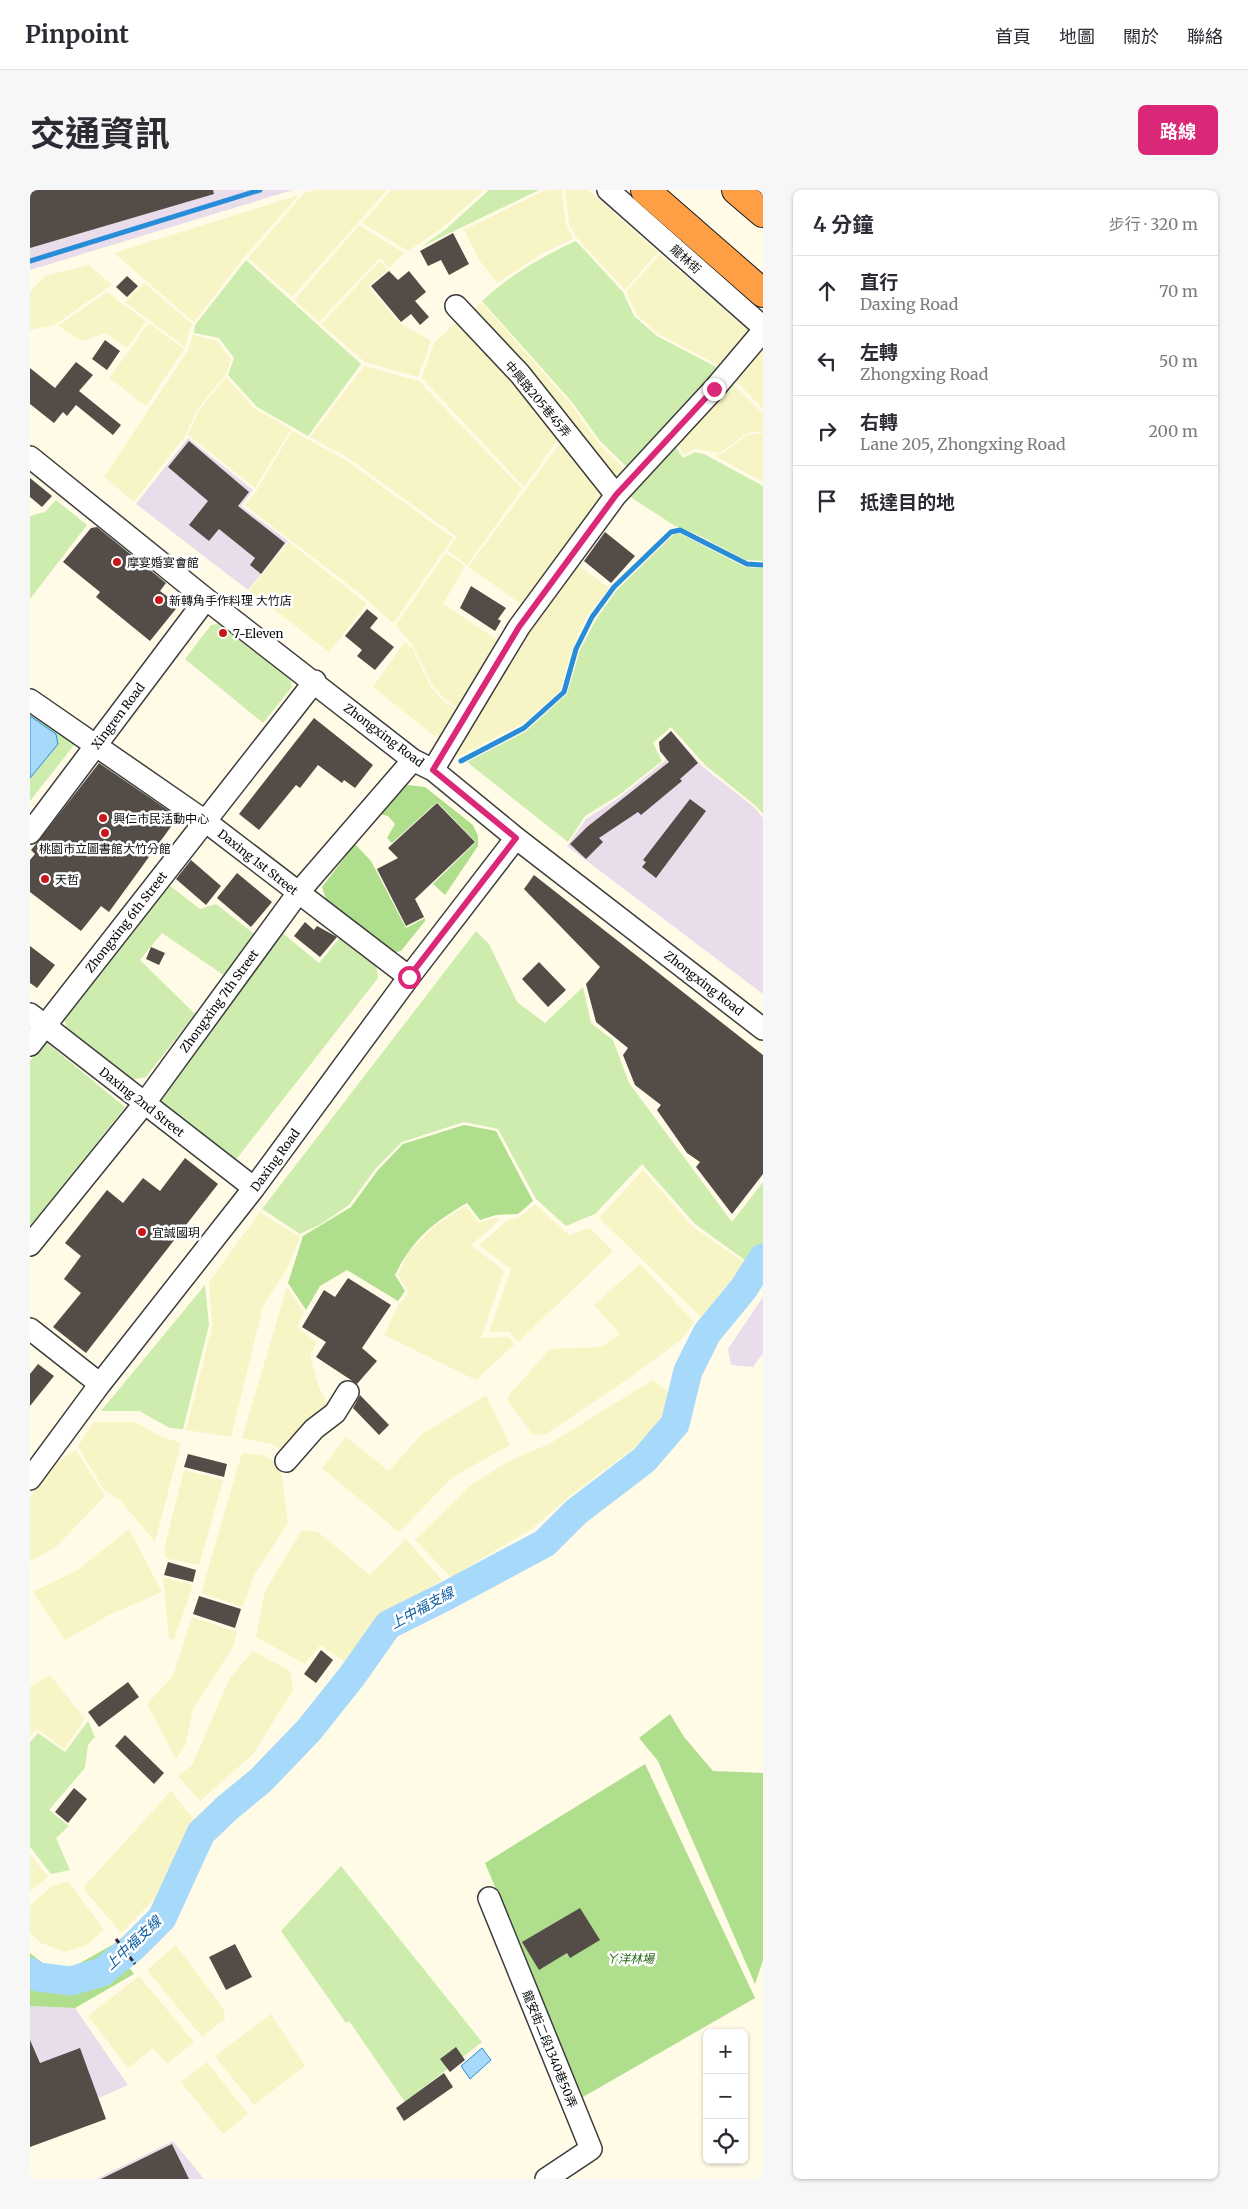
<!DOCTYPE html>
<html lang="zh-TW">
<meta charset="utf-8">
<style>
:root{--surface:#fff;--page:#f7f7f7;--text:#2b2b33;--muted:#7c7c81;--line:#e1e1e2;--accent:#db2777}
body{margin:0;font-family:Merriweather,"Noto Sans TC",serif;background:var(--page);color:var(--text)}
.controls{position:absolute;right:15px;bottom:15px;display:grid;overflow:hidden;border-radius:8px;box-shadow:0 1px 4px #0004}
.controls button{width:45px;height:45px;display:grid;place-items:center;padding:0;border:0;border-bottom:1px solid var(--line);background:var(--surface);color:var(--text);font:25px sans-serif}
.stop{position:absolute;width:15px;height:15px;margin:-11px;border:4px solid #db2777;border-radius:50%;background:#fff}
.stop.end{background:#db2777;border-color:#fff;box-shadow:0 1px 5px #0008}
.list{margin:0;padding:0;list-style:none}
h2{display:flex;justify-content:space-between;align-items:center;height:65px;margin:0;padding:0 20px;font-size:21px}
h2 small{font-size:16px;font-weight:400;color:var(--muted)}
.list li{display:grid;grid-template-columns:32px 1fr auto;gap:15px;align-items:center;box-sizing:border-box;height:70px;padding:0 20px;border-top:1px solid var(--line)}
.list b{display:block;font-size:19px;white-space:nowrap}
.list p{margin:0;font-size:16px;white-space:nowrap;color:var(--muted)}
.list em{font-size:16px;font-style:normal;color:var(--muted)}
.icon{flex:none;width:28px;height:28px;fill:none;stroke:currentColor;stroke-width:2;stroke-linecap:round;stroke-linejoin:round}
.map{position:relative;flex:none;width:733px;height:1989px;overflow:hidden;border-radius:8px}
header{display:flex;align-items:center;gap:30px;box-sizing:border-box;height:70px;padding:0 25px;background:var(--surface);border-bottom:1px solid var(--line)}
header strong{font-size:24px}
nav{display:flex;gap:28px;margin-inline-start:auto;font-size:18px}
.intro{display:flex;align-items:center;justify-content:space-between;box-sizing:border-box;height:120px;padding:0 30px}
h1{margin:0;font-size:35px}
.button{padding:12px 22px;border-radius:8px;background:var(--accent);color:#fff;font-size:18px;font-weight:700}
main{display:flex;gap:30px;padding:0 30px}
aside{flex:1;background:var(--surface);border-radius:8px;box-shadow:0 1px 4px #0004}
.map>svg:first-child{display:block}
.industrial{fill:#eaddeb}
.farmland{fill:#f7f4c5}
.green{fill:#cdecae}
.forest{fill:#afde8c}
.water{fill:#a7d9fb;stroke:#288dd8}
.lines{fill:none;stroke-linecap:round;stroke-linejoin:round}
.stream{stroke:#288dd8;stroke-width:5}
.river{stroke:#a7d9fb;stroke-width:29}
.building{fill:#544c46}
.minor-casing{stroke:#3d3d3d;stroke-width:24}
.highway-casing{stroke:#1b1b1b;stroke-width:30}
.path{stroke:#2c2c2c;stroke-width:3;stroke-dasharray:5 2.5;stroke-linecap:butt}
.minor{stroke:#fff;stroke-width:21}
.highway{stroke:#ff9f45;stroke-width:28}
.route{stroke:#db2777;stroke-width:6}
.poi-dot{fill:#c4181b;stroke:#fff;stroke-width:2}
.labels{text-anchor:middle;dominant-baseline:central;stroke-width:5;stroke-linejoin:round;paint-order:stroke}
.street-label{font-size:12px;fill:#0a0a0a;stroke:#fff}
.poi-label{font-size:12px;fill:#0a0a0a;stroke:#fff;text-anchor:start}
.park-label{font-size:12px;font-style:italic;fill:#256617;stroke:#fff}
.water-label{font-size:14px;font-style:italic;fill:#0b5da4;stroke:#fff}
</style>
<header>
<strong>Pinpoint</strong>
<nav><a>首頁</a><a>地圖</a><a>關於</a><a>聯絡</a></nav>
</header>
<div class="intro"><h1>交通資訊</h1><a class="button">路線</a></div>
<main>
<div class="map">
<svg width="733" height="1989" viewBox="0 0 733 1989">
<rect width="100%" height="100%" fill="#fffbe7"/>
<!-- industrial -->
<path class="industrial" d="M 0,0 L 263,0 L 0,80 Z
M 158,248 L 223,300 L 211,316 L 258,351 L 218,400 L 106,314 Z
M 641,541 L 673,577 L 724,617 L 733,628 L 733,804 L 537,656 L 556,629 L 590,607 L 636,570 L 630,561 L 629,552 Z
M 733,1107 L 733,1163 L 723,1177 L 701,1175 L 698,1159 Z
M 0,1816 L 45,1818 L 98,1895 L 0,1939 Z
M 143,1951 L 174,1989 L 66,1989 Z"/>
<!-- farmland -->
<path class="farmland" d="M 285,0 L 357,0 L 262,107 L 218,68 L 274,3 Z
M 361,0 L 454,0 L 412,38 L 378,61 L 332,33 Z
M 515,0 L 532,0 L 536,34 L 543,49 L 513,63 L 467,93 L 450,71 L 434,40 Z
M 535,0 L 558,0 L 628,62 L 595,100 L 546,47 L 539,33 Z
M 269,5 L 215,66 L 164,132 L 84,63 Z
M 329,35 L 374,63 L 359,78 L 350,68 L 289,132 L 264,110 Z
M 630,64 L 721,143 L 692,177 L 628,144 L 607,125 L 596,102 Z
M 350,71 L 358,80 L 338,96 L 369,133 L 401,151 L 388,187 L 335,172 L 291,134 Z
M 59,75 L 82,95 L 24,135 L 0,140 L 0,102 L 15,86 Z
M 114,93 L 162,134 L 155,157 L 95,112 Z
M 77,102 L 116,131 L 97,158 L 76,143 L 52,151 L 28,136 Z
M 451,112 L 540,213 L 569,254 L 597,282 L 586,295 L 440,125 Z
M 428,131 L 531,245 L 494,297 L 392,188 L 404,153 Z
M 119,133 L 154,159 L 116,216 L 79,188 Z
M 163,145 L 187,151 L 201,169 L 196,184 L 167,220 L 155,246 L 104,312 L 74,287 L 158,160 Z
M 733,154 L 733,219 L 704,189 Z
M 334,176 L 389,191 L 492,299 L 437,375 L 417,360 L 427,347 L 317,267 L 280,247 Z
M 196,187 L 225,219 L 261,239 L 225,298 L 158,245 L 168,222 Z
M 701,192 L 733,224 L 733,241 L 717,243 L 690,263 L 665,259 L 654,265 L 645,250 Z
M 262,241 L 314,269 L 423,348 L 363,433 L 328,402 L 215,315 L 227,300 Z
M 733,243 L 733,292 L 683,265 L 692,264 L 717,245 Z
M 534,248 L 579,306 L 493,415 L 438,377 Z
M 259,352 L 337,414 L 299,462 L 219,400 Z
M 416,363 L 435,376 L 413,414 L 472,453 L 432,521 L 417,511 L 403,496 L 383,456 L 366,435 Z
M 548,375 L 579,398 L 556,427 L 541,462 L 530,501 L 493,533 L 429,566 L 424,563 L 495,441 Z
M 375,452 L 382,458 L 401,497 L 416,513 L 431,522 L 412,552 L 343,497 Z
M 613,980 L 662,1036 L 715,1073 L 671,1127 L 569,1028 Z
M 505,1014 L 539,1045 L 560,1038 L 583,1061 L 488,1152 L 479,1142 L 459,1142 L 481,1079 L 449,1055 L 478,1030 L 490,1027 Z
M 436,1016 L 449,1033 L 464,1028 L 471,1029 L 441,1055 L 474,1081 L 451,1148 L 478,1147 L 485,1154 L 446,1190 L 354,1145 L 369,1114 L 379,1102 L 368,1085 L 378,1063 L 407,1034 Z
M 230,1022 L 270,1047 L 257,1079 L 233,1116 L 201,1247 L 156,1240 L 182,1136 L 179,1092 Z
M 610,1074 L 664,1132 L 651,1150 L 599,1188 L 516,1244 L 503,1245 L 477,1210 L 480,1204 L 520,1159 L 571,1157 L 590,1144 L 564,1115 Z
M 257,1097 L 274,1122 L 267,1137 L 287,1153 L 280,1166 L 288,1195 L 300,1218 L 257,1262 L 241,1254 L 212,1248 Z
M 623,1190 L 638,1202 L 641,1221 L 636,1234 L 541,1305 L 503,1338 L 421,1387 L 385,1350 L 440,1296 L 477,1272 L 519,1254 Z
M 456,1205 L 480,1255 L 423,1287 L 369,1342 L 292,1278 L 316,1247 L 359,1281 L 391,1245 Z
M 64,1232 L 105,1232 L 130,1246 L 151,1253 L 125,1352 L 91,1311 L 74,1300 L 48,1256 Z
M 46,1260 L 75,1306 L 26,1357 L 0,1371 L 0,1307 L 26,1273 Z
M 212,1263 L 233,1265 L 250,1275 L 258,1333 L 223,1387 L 213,1417 L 171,1403 Z
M 154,1280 L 193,1290 L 169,1375 L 135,1368 L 135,1355 Z
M 99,1339 L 132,1402 L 81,1424 L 35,1450 L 3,1402 L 48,1380 Z
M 272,1340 L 288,1342 L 340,1385 L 376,1349 L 412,1390 L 347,1430 L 317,1473 L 290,1455 L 275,1474 L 226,1447 L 235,1401 Z
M 133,1387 L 163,1395 L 144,1450 L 139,1448 Z
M 162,1427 L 207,1442 L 203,1457 L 163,1519 L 155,1556 L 146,1569 L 117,1514 L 143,1486 Z
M 223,1461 L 260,1481 L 263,1500 L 223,1564 L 170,1611 L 148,1586 L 162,1575 L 200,1488 Z
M 20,1485 L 55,1529 L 34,1559 L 7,1539 L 0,1546 L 0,1497 Z
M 141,1601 L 165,1631 L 136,1697 L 91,1743 L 53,1698 Z
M 0,1664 L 18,1687 L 0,1701 Z
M 38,1691 L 74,1740 L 57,1755 L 35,1762 L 11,1753 L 0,1743 L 0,1716 L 22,1696 Z
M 146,1755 L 194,1820 L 195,1829 L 172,1847 L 117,1780 Z
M 109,1786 L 164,1852 L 137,1874 L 123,1858 L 98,1878 L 58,1826 Z
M 241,1824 L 275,1876 L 224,1915 L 185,1866 Z
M 177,1872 L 218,1924 L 193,1944 L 151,1892 Z"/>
<!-- green -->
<path class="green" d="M 459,0 L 509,0 L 391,57 L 415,40 Z
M 546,51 L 593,102 L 604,126 L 627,146 L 690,179 L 599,279 L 570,251 L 542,212 L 452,111 C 480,85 511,67 546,51 Z
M 216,70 L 331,174 L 278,246 L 227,217 L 198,185 L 204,168 L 189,148 L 164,143 L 165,135 Z
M 643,253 L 653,268 L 665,262 L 676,265 L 733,296 L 733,371 L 716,370 L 666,344 L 645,336 L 599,306 Z
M 26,310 L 57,335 L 0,409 L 0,326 L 15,322 Z
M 649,343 L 715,377 L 733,378 L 733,624 L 726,616 L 675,575 L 641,537 L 623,553 L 632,571 L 589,605 L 555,626 L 538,652 L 437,572 L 495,542 L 537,504 L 550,460 L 565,431 L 586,401 L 643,345 Z
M 197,432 L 258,478 L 262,497 L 233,533 L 155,469 L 181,435 Z
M 0,512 L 45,554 L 0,611 Z
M 139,695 L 170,719 L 186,714 L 228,747 L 195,786 L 132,743 L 110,770 L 165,824 L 116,887 L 101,890 L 38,842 L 33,825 Z
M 250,741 L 289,773 L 313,744 L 345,769 L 348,788 L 204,972 L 121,909 Z
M 446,741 L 459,754 L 487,812 L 515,833 L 553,797 L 561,833 L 583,850 L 599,893 L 702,1032 L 733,992 L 733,1059 L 723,1076 L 665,1034 L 612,974 L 565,1024 L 536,1036 L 506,1009 L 468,939 L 434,932 L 372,952 L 346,978 L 319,1015 L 291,1034 L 270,1044 L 232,1019 Z
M 16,852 L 95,917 L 0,1038 L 0,871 Z
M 175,1095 L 179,1135 L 153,1239 L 140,1238 L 109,1221 L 71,1221 Z
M 58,1531 L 65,1547 L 58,1555 L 55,1578 L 19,1620 L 39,1636 L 26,1648 L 40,1680 L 21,1684 L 0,1657 L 0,1552 L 8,1543 L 35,1562 Z
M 311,1676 L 452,1852 L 375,1912 L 319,1831 L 316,1833 L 251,1741 Z"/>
<!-- forest -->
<path class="forest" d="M 379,595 L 395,597 L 443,635 L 448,646 L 448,656 L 415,705 L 403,694 L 446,652 L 407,612 L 362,653 L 357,648 L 365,634 L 358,626 L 350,624 L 372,597 Z
M 325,654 L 341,671 L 376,738 L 395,728 L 395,731 L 371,761 L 356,764 L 298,716 L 292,697 Z
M 434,935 L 466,941 L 503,1011 L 488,1024 L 466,1025 L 450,1030 L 437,1013 C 402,1033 383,1049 365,1085 L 375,1101 L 368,1111 L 317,1080 L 290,1096 L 276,1120 L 258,1093 L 273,1046 L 321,1017 L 348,980 L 373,954 Z
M 640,1524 L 654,1547 L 683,1581 L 733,1583 L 733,1770 L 725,1794 L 628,1571 L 609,1548 Z
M 615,1574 L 725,1808 L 553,1907 L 455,1673 Z
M 82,1755 L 104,1784 L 45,1818 L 0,1816 L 0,1763 L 15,1775 L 43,1777 Z"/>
<!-- water -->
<path class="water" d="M 0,526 L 26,544 L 28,554 L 0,588 Z
M 452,1858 L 461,1870 L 440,1889 L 431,1876 Z"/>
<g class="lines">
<!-- stream -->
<path class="stream" d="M 0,71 L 230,0
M 431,571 L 494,538 L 534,502 L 546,459 L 562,427 L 584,397 L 641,342 L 650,340 L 717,374 L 733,375"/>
<!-- river -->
<path class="river" d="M 0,1782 L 8,1787 L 41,1791 L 72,1782 L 103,1757 L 132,1728 L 171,1643 L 197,1618 L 231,1590 L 279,1540 L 322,1486 L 358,1435 L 418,1405 L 515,1353 L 546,1322 L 614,1270 L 645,1234 L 658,1181 L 677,1143 L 714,1098 L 733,1068"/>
</g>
<!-- building -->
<path class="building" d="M 0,0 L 183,0 L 184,4 L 0,58 Z
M 423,43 L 439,74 L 419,85 L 411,70 L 398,76 L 390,61 Z
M 359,81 L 368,90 L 379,81 L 396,102 L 385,111 L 399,127 L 390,135 L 381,124 L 371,132 L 341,96 Z
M 97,86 L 108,96 L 97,107 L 86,97 Z
M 75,150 L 90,161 L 77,180 L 62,169 Z
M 46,172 L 63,185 L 49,201 L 91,235 L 83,245 L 46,215 L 37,226 L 33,222 L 24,233 L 0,214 L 0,178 L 25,198 Z
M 159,251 L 219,302 L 208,316 L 255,353 L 231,384 L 220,375 L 225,368 L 189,339 L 179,351 L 159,335 L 178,311 L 138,277 Z
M 0,288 L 22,306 L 12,317 L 0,307 Z
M 67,337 L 136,393 L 130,401 L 149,415 L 120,451 L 66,407 L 70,402 L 33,372 L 61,338 Z
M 575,342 L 605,366 L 581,393 L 554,371 Z
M 441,396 L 476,418 L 468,429 L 471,431 L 465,441 L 430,418 Z
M 337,419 L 348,428 L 340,438 L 364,457 L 345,480 L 327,466 L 332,460 L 315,446 Z
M 284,528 L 343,575 L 325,598 L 314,590 L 312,593 L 288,575 L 270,598 L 266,595 L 229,640 L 209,624 Z
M 641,541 L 668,573 L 650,589 L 652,591 L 611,625 L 608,622 L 569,648 L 573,652 L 556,669 L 540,654 L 557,637 L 639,572 L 630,561 L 629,552 Z
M 69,573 L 148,627 L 79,722 L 71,716 L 51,741 L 0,702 L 0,670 L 5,664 L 1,660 L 6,654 Z
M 660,609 L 676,621 L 626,688 L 612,677 L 616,672 L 613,670 Z
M 407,613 L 445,652 L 385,709 L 394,727 L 376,736 L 347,679 L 368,668 L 358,658 Z
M 161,670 L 191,696 L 176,715 L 146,689 Z
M 207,683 L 242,712 L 221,737 L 187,708 Z
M 504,685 L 733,865 L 733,984 L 702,1024 L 666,977 L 670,972 L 657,963 L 627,920 L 631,915 L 605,895 L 593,865 L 598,858 L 566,832 L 556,794 L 570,777 L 494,699 Z
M 275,732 L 284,740 L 287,736 L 307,747 L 290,767 L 264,746 Z
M 0,756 L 25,775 L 7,798 L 0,793 Z
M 121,757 L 135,763 L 129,775 L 116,769 Z
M 509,772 L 536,800 L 518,817 L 492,789 Z
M 155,968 L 188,994 L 56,1163 L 23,1137 L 51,1103 L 34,1089 L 51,1066 L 35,1053 L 77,1000 L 93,1013 L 113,988 L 130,1001 Z
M 318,1088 L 361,1115 L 332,1158 L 347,1171 L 327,1194 L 286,1167 L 296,1152 L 272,1137 L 294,1100 L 305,1107 Z
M 8,1174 L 24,1186 L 0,1216 L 0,1184 Z
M 330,1205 L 359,1235 L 349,1245 L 323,1218 Z
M 158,1264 L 197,1274 L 194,1287 L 154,1277 Z
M 138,1372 L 166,1380 L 163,1392 L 134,1385 Z
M 169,1406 L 211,1419 L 205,1438 L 163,1424 Z
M 291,1460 L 303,1470 L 286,1493 L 274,1484 Z
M 98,1492 L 109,1507 L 69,1537 L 58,1522 Z
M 95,1545 L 134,1583 L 124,1594 L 85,1556 Z
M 44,1598 L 57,1609 L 38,1633 L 25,1622 Z
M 550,1718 L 570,1750 L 540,1768 L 537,1763 L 509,1780 L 492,1752 Z
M 205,1754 L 222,1787 L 196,1800 L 179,1767 Z
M 0,1850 L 10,1873 L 50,1858 L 76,1929 L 0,1957 Z
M 426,1857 L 435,1870 L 420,1882 L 410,1869 Z
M 414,1883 L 423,1897 L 374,1931 L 366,1918 Z
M 142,1954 L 159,1989 L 71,1989 Z"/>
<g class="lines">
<!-- minor casing -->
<g class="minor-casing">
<path id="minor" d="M 578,0 L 733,137
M 426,116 L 490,184 L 586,305
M 0,267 L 176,409 L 383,570 L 403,580 L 486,648 L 733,839
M 0,510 L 175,631 L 379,787
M 403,580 L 489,437 L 586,305 L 684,199 L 733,141
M 0,643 L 176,409
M 0,824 L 224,998
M 0,855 L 285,491
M 0,1055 L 114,914 L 268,703 L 383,570
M 0,1139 L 70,1194
M 256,1271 L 284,1239 L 305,1223 L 318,1202
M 0,1289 L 70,1194 L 224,998 L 379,787 L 486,648
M 459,1708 L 561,1959 L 516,1989"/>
</g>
<!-- highway casing -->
<g class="highway-casing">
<path id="highway" d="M 615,0 L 733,103
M 706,0 L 733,23"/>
</g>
<!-- path -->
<path class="path" d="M 86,1749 L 105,1774"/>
<!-- minor -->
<use href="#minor" class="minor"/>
<!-- highway -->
<use href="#highway" class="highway"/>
</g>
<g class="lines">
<!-- route -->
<path class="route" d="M 379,787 L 486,648 L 403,580 L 489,437 L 586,305 L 684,199"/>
</g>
<!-- markers -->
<g class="poi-dot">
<circle cx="87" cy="372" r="5"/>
<circle cx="129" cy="410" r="5"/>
<circle cx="193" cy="443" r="5"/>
<circle cx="73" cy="628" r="5"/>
<circle cx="75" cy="643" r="5"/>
<circle cx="15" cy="689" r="5"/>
<circle cx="112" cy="1042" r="5"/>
</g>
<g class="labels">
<!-- street labels -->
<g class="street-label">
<text transform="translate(656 69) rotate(42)">龍林街</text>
<text transform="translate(508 209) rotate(50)">中興路205巷45弄</text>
<text transform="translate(88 526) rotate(-53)">Xingren Road</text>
<text transform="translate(354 545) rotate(37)">Zhongxing Road</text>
<text transform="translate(228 672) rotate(38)">Daxing 1st Street</text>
<text transform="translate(96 732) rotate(-52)">Zhongxing 6th Street</text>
<text transform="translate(674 793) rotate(38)">Zhongxing Road</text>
<text transform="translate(189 811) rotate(-54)">Zhongxing 7th Street</text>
<text transform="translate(112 912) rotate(38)">Daxing 2nd Street</text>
<text transform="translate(245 970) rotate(-54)">Daxing Road</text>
<text transform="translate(520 1859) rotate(68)">龍安街二段1340巷50弄</text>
</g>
<!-- poi labels -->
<g class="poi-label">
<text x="97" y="372">摩宴婚宴會館</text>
<text x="139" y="410">新轉角手作料理 大竹店</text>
<text x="203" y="443">7-Eleven</text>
<text x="83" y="628">興仁市民活動中心</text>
<text x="75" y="658" text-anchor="middle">桃園市立圖書館大竹分館</text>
<text x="25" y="689">天哲</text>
<text x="122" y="1042">宜誠國玥</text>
</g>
<!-- park labels -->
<g class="park-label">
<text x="600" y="1768">ㄚ洋林場</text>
</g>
<!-- water labels -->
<g class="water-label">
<text transform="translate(392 1418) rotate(-29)">上中福支線</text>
<text transform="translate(103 1753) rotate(-43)">上中福支線</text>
</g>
</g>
</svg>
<div class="controls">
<button>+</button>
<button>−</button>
<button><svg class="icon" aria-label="locate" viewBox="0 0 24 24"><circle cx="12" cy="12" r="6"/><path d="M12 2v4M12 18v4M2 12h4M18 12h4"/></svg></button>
</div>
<div class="stop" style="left:379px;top:787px"></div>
<div class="stop end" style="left:684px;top:199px"></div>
</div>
<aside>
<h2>4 分鐘<small>步行 · 320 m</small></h2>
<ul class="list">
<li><svg class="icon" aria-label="ahead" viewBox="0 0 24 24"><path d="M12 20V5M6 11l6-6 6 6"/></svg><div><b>直行</b><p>Daxing Road</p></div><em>70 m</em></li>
<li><svg class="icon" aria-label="left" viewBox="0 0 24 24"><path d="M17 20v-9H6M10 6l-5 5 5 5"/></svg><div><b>左轉</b><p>Zhongxing Road</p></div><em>50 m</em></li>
<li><svg class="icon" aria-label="right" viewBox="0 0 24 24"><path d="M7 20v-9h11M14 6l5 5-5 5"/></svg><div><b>右轉</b><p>Lane 205, Zhongxing Road</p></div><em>200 m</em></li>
<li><svg class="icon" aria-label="arrive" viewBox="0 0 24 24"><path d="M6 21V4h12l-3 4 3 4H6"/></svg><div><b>抵達目的地</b></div></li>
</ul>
</aside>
</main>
